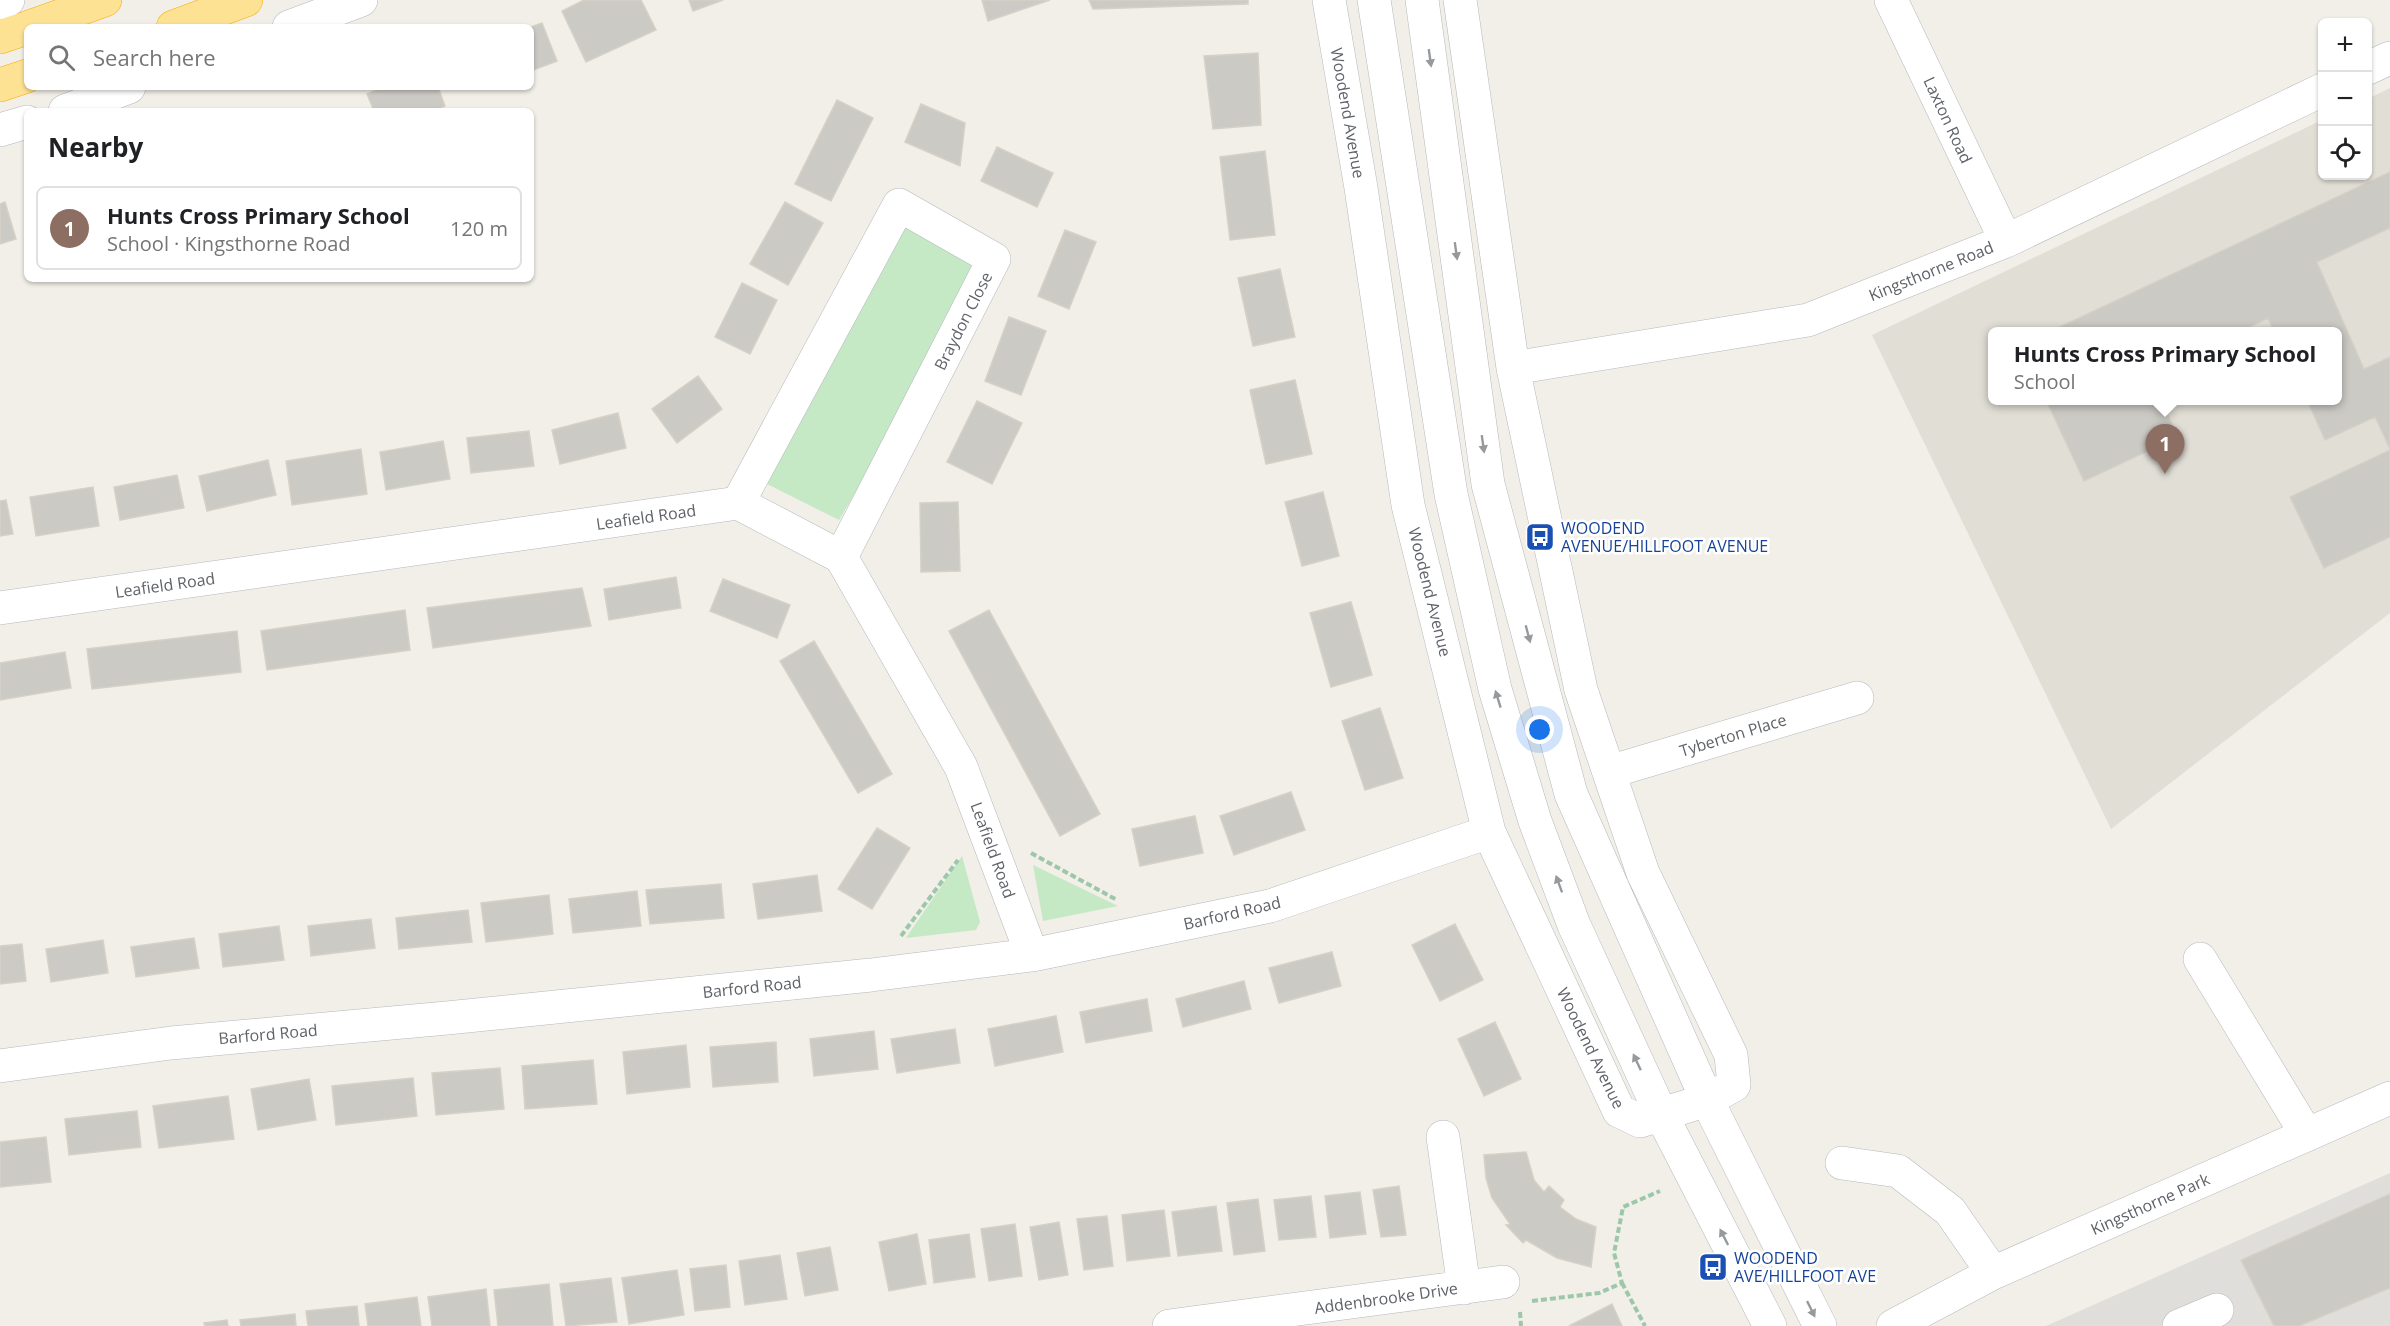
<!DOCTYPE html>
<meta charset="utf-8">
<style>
:root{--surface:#fff;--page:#f2f2f2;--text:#202124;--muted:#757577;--line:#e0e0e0;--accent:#ea4335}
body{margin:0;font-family:"Open Sans",sans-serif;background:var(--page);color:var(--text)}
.controls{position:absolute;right:18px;top:18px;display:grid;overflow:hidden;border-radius:9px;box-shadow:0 2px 4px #0004}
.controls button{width:54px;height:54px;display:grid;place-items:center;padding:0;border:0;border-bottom:2px solid var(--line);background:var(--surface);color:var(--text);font:30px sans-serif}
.you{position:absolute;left:1540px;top:730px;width:21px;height:21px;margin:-15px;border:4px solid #fff;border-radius:50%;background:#1a73e8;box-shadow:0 0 0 9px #1a73e833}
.badge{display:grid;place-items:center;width:39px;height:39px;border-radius:50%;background:var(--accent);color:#fff;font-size:20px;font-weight:700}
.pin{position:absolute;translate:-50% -50px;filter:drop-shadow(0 2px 3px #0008)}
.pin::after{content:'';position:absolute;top:32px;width:21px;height:18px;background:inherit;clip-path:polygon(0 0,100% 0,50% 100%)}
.popup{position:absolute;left:1988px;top:327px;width:354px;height:78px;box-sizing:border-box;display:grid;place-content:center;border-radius:9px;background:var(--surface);filter:drop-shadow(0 2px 4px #0005);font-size:20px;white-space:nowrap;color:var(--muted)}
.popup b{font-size:22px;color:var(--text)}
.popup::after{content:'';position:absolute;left:50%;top:100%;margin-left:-12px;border:12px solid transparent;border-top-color:var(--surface)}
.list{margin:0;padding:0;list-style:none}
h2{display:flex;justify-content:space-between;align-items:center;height:78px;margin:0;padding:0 24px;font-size:26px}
h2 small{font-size:20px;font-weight:400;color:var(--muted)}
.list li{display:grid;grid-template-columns:39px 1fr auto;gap:18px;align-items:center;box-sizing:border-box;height:84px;margin:0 12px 12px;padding:0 12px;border:2px solid var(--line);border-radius:9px}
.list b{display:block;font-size:22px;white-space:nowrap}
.list p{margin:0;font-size:20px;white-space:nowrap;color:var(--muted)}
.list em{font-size:20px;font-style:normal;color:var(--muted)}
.icon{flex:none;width:33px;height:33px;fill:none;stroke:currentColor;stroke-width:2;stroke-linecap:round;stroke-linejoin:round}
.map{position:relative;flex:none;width:2390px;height:1326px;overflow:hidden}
.search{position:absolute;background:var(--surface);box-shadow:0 2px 4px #0004;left:24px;top:24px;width:510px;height:66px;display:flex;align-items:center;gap:15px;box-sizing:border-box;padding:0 21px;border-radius:9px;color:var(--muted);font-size:22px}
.panel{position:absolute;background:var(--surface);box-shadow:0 2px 4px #0004;left:24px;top:108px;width:510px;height:174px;border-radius:9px}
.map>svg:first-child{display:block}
.industrial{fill:#e0deda}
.education{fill:#e1ded6;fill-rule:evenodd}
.green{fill:#c5e8c5}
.building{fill:#cccac5;stroke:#d6d1c6;stroke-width:1.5}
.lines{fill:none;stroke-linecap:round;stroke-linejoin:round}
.minor-casing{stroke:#b5b8bc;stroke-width:34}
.highway-casing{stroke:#f9ab00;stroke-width:34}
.path{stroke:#9cc7a9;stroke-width:4;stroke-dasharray:6 3;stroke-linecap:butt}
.minor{stroke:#fff;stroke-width:33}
.highway{stroke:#fde293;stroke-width:33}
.oneway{fill:#979a9d}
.labels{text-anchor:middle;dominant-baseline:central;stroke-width:5;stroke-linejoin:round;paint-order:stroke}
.street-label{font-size:16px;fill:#5f6368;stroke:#fff}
.transit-label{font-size:16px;fill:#164399;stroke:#fff;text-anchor:start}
</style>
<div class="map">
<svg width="2390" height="1326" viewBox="0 0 2390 1326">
<rect width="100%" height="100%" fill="#f1efe8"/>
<!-- industrial -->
<path class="industrial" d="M 2390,1173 L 2390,1326 L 2046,1326 Z"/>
<!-- education -->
<path class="education" d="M 2390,88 L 2390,613 L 2111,829 L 1872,335 L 2322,120 L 2322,176 L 2368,176 L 2368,99 ZM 1992,332 L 2338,332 L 2338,400 L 1992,400 Z"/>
<!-- green -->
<path class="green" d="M 899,205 L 994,259 L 839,520 L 763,482 Z
M 962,856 L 980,922 L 976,930 L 906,938 Z
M 1033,865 L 1118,906 L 1043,921 Z"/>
<!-- building -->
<path class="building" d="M 584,0 L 641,0 L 656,30 L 586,62 L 562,11 Z
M 689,0 L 723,0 L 693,11 Z
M 982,0 L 1050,0 L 988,21 Z
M 1089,0 L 1248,0 L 1248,4 L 1093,9 Z
M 542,23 L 557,61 L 531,71 L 531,27 Z
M 1258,53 L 1261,125 L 1213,129 L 1204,56 Z
M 384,87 L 438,87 L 445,106 L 433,111 L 374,111 L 367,94 Z
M 837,100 L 873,118 L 831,201 L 795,184 Z
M 921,104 L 965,123 L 960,166 L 905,142 Z
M 997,147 L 1053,173 L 1037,207 L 981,181 Z
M 1265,151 L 1275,235 L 1230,240 L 1220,157 Z
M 2390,172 L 2390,228 L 2317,262 L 2364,369 L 2390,357 L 2390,449 L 2375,417 L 2325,440 L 2307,400 L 2338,400 L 2338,332 L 2274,332 L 2268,318 L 2239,332 L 2049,332 Z
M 5,202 L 16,239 L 0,244 L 0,204 Z
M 785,202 L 823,223 L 788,285 L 750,264 Z
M 1065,230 L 1096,242 L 1069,309 L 1038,296 Z
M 1280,269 L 1295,337 L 1253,346 L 1238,278 Z
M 742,283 L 777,300 L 750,354 L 715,337 Z
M 1009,317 L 1046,331 L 1021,395 L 985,381 Z
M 698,376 L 722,409 L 677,443 L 652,409 Z
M 1295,380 L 1312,454 L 1266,464 L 1250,390 Z
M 2046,400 L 2161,400 L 2178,437 L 2084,481 Z
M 977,401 L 1022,423 L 992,484 L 947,462 Z
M 618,413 L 626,448 L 560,464 L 552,430 Z
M 529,431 L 534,466 L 471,473 L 467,438 Z
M 443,441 L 450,479 L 386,490 L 380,452 Z
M 361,449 L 367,494 L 292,505 L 286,461 Z
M 2390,450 L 2390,537 L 2324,568 L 2290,497 Z
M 268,460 L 276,495 L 207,511 L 199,476 Z
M 177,475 L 184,508 L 120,520 L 114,487 Z
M 93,487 L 99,526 L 36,536 L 30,497 Z
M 1323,492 L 1339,556 L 1302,566 L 1285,502 Z
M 6,500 L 13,534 L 0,536 L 0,501 Z
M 958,502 L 960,571 L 921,572 L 920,503 Z
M 676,577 L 681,608 L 609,620 L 604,589 Z
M 723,579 L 790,605 L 777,638 L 710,611 Z
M 582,588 L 591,626 L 433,648 L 427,608 Z
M 1351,602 L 1372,675 L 1331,687 L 1310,613 Z
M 405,610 L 410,650 L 267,670 L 261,631 Z
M 989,610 L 1100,814 L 1060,836 L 949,631 Z
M 237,631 L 241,672 L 92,689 L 87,649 Z
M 814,641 L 892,774 L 858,793 L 780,661 Z
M 65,652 L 71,688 L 0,700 L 0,663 Z
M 1380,708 L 1403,778 L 1365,790 L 1342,721 Z
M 1291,792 L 1305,830 L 1234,855 L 1220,816 Z
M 1195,816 L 1203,853 L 1140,866 L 1132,829 Z
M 877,828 L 910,848 L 872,909 L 838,889 Z
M 817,875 L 822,911 L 758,919 L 753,884 Z
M 721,884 L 724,918 L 650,924 L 646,890 Z
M 637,891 L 641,926 L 573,933 L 569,899 Z
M 549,895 L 553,934 L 486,942 L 481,903 Z
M 468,910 L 472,942 L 399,949 L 396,918 Z
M 371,919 L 375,948 L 311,956 L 308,926 Z
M 1455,924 L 1483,980 L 1440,1001 L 1412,945 Z
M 279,926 L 284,960 L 223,967 L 219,934 Z
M 194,938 L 199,968 L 136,977 L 131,947 Z
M 103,940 L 108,973 L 51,982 L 46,949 Z
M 22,944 L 26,981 L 0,984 L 0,946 Z
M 1332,952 L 1341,986 L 1279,1003 L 1269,968 Z
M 1244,981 L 1251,1009 L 1183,1027 L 1176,999 Z
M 1147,999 L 1152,1031 L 1086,1043 L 1080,1012 Z
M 1056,1016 L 1063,1052 L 995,1066 L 988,1029 Z
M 1495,1022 L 1521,1079 L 1484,1096 L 1458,1039 Z
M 955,1029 L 960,1063 L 897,1073 L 891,1039 Z
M 874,1031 L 878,1069 L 814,1076 L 810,1039 Z
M 776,1042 L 778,1082 L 713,1087 L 710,1047 Z
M 686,1045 L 690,1087 L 627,1094 L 623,1052 Z
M 593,1060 L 597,1104 L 525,1109 L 522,1066 Z
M 500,1068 L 504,1109 L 436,1115 L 432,1073 Z
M 413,1078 L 417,1116 L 336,1125 L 332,1086 Z
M 309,1079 L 316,1120 L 258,1130 L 251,1089 Z
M 228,1096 L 234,1139 L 159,1148 L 153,1106 Z
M 137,1111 L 141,1147 L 69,1155 L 65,1119 Z
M 46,1137 L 51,1182 L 0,1187 L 0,1142 Z
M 1526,1152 L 1534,1180 L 1544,1192 L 1549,1186 L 1564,1200 L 1560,1207 L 1576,1219 L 1596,1227 L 1591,1267 L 1557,1258 L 1526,1240 L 1523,1243 L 1506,1225 L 1510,1224 L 1492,1198 L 1486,1178 L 1484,1155 Z
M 1399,1186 L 1406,1235 L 1381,1237 L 1373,1190 Z
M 1360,1192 L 1366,1234 L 1330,1238 L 1325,1196 Z
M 2390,1194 L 2390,1288 L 2299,1326 L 2274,1326 L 2241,1260 Z
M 1311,1196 L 1316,1237 L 1279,1240 L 1274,1200 Z
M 1258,1199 L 1265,1251 L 1234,1255 L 1227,1203 Z
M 1216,1206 L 1222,1251 L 1178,1256 L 1172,1212 Z
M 1164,1210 L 1170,1256 L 1127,1261 L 1122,1215 Z
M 1107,1216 L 1113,1266 L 1084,1270 L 1077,1219 Z
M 1059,1222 L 1068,1275 L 1039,1280 L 1030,1227 Z
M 1015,1224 L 1022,1276 L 989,1281 L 981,1229 Z
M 917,1234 L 926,1284 L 889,1291 L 879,1242 Z
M 969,1234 L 975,1277 L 934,1283 L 929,1240 Z
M 830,1247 L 838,1290 L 805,1296 L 797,1253 Z
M 780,1255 L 787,1299 L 745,1305 L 739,1261 Z
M 726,1265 L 730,1307 L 695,1311 L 690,1269 Z
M 677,1270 L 684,1315 L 629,1324 L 622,1278 Z
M 611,1278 L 617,1322 L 566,1326 L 560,1284 Z
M 549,1284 L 553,1326 L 498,1326 L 494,1290 Z
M 486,1289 L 490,1326 L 432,1326 L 428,1297 Z
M 417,1297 L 421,1326 L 368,1326 L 365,1304 Z
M 1612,1304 L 1622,1326 L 1569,1326 Z
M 357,1306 L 359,1326 L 308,1326 L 306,1311 Z
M 295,1314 L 296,1326 L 241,1326 L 240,1320 Z
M 227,1320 L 228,1326 L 205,1326 L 204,1323 Z"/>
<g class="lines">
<!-- minor casing -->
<g class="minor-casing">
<path id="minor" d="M 1329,0 L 1361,188 L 1408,505 L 1489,832 L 1619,1111 L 1640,1121 L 1707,1100 L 1734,1085 L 1731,1055 L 1643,873 L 1581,690 L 1513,368 L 1460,0
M 1374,0 L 1451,494 L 1495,689 L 1535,821 L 1574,925 L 1662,1116 L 1770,1326
M 1422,0 L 1488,484 L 1571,794 L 1707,1100 L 1820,1326
M 1891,0 L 2006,241
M 0,3 L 8,0
M 289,27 L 361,0
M 2368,68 L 2390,58
M 65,111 L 129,87
M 0,130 L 27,122
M 1513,368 L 1808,320 L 2006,241 L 2322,90
M 738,503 L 899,205 L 994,259 L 841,557
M 0,608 L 738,503 L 841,557 L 961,767 L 1032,955
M 1609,772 L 1857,698
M 2200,959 L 2307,1135
M 0,1066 L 171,1043 L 447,1018 L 871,975 L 1032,955 L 1270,906 L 1489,832
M 1443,1137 L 1464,1288
M 1842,1163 L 1898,1171 L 1950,1211 L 1993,1273
M 1169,1326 L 1503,1282
M 1893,1326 L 1993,1273 L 2390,1098
M 2179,1326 L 2217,1310"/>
</g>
<!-- highway casing -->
<g class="highway-casing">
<path id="highway" d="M 29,27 L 105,0
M 173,27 L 246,0
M 0,37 L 27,28
M 0,85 L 27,76"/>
</g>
<!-- path -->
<path class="path" d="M 1031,853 L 1117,900
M 901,936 L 958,860
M 1622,1283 L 1645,1326
M 1532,1301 L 1599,1293 L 1622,1283 L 1614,1253 L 1623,1207 L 1660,1191
M 1520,1312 L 1521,1326"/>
<!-- minor -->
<use href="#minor" class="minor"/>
<!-- highway -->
<use href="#highway" class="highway"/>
</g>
<!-- one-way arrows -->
<defs><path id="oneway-solid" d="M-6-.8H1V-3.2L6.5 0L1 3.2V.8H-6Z" transform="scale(1.5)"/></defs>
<g class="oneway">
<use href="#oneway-solid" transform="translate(1430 58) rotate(82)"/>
<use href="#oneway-solid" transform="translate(1456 251) rotate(82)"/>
<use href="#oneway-solid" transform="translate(1483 444) rotate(82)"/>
<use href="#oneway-solid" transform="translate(1528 634) rotate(75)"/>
<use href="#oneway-solid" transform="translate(1498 699) rotate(-107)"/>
<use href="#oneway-solid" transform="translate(1559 884) rotate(-110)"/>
<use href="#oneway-solid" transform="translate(1637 1062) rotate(-115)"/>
<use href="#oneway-solid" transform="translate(1724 1237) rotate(-117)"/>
<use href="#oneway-solid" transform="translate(1811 1309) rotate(64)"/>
</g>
<!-- icons -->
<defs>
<g id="bus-square" transform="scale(1.5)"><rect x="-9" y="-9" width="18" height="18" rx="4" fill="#1a4fb4" stroke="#fff"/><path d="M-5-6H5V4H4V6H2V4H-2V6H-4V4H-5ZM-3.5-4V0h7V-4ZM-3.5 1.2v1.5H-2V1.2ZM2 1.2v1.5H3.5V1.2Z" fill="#fff"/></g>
</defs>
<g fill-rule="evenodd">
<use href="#bus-square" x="1540" y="537"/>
<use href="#bus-square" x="1713" y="1267"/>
</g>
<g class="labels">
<!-- street labels -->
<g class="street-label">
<text transform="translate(1348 113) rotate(80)">Woodend Avenue</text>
<text transform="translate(1948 120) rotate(65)">Laxton Road</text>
<text transform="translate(1931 271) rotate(-22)">Kingsthorne Road</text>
<text transform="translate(963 321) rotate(-63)">Braydon Close</text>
<text transform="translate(646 517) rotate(-8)">Leafield Road</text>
<text transform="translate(165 585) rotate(-8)">Leafield Road</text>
<text transform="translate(1430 592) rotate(76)">Woodend Avenue</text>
<text transform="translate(1733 735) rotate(-17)">Tyberton Place</text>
<text transform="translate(993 850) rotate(70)">Leafield Road</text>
<text transform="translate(1232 913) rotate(-13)">Barford Road</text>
<text transform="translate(752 987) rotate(-6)">Barford Road</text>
<text transform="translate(268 1034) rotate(-5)">Barford Road</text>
<text transform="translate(1591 1048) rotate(64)">Woodend Avenue</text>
<text transform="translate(2150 1204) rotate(-24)">Kingsthorne Park</text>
<text transform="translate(1386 1298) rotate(-8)">Addenbrooke Drive</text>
</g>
<!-- transit labels -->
<g class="transit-label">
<text x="1561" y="528">WOODEND<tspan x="1561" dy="18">AVENUE/HILLFOOT AVENUE</tspan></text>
<text x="1734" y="1258">WOODEND<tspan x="1734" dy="18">AVE/HILLFOOT AVE</tspan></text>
</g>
</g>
</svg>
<div class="controls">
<button>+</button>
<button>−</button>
<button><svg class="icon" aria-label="locate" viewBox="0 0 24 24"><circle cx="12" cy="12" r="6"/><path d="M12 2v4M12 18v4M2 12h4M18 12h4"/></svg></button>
</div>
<div class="you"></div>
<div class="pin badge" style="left:2165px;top:474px;background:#8d6e63">1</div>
<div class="popup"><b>Hunts Cross Primary School</b>School</div>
<div class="search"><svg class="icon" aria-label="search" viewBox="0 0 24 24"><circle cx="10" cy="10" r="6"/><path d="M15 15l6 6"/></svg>Search here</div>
<section class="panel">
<h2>Nearby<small></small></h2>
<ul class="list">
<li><span class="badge" style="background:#8d6e63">1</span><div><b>Hunts Cross Primary School</b><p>School · Kingsthorne Road</p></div><em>120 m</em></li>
</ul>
</section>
</div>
